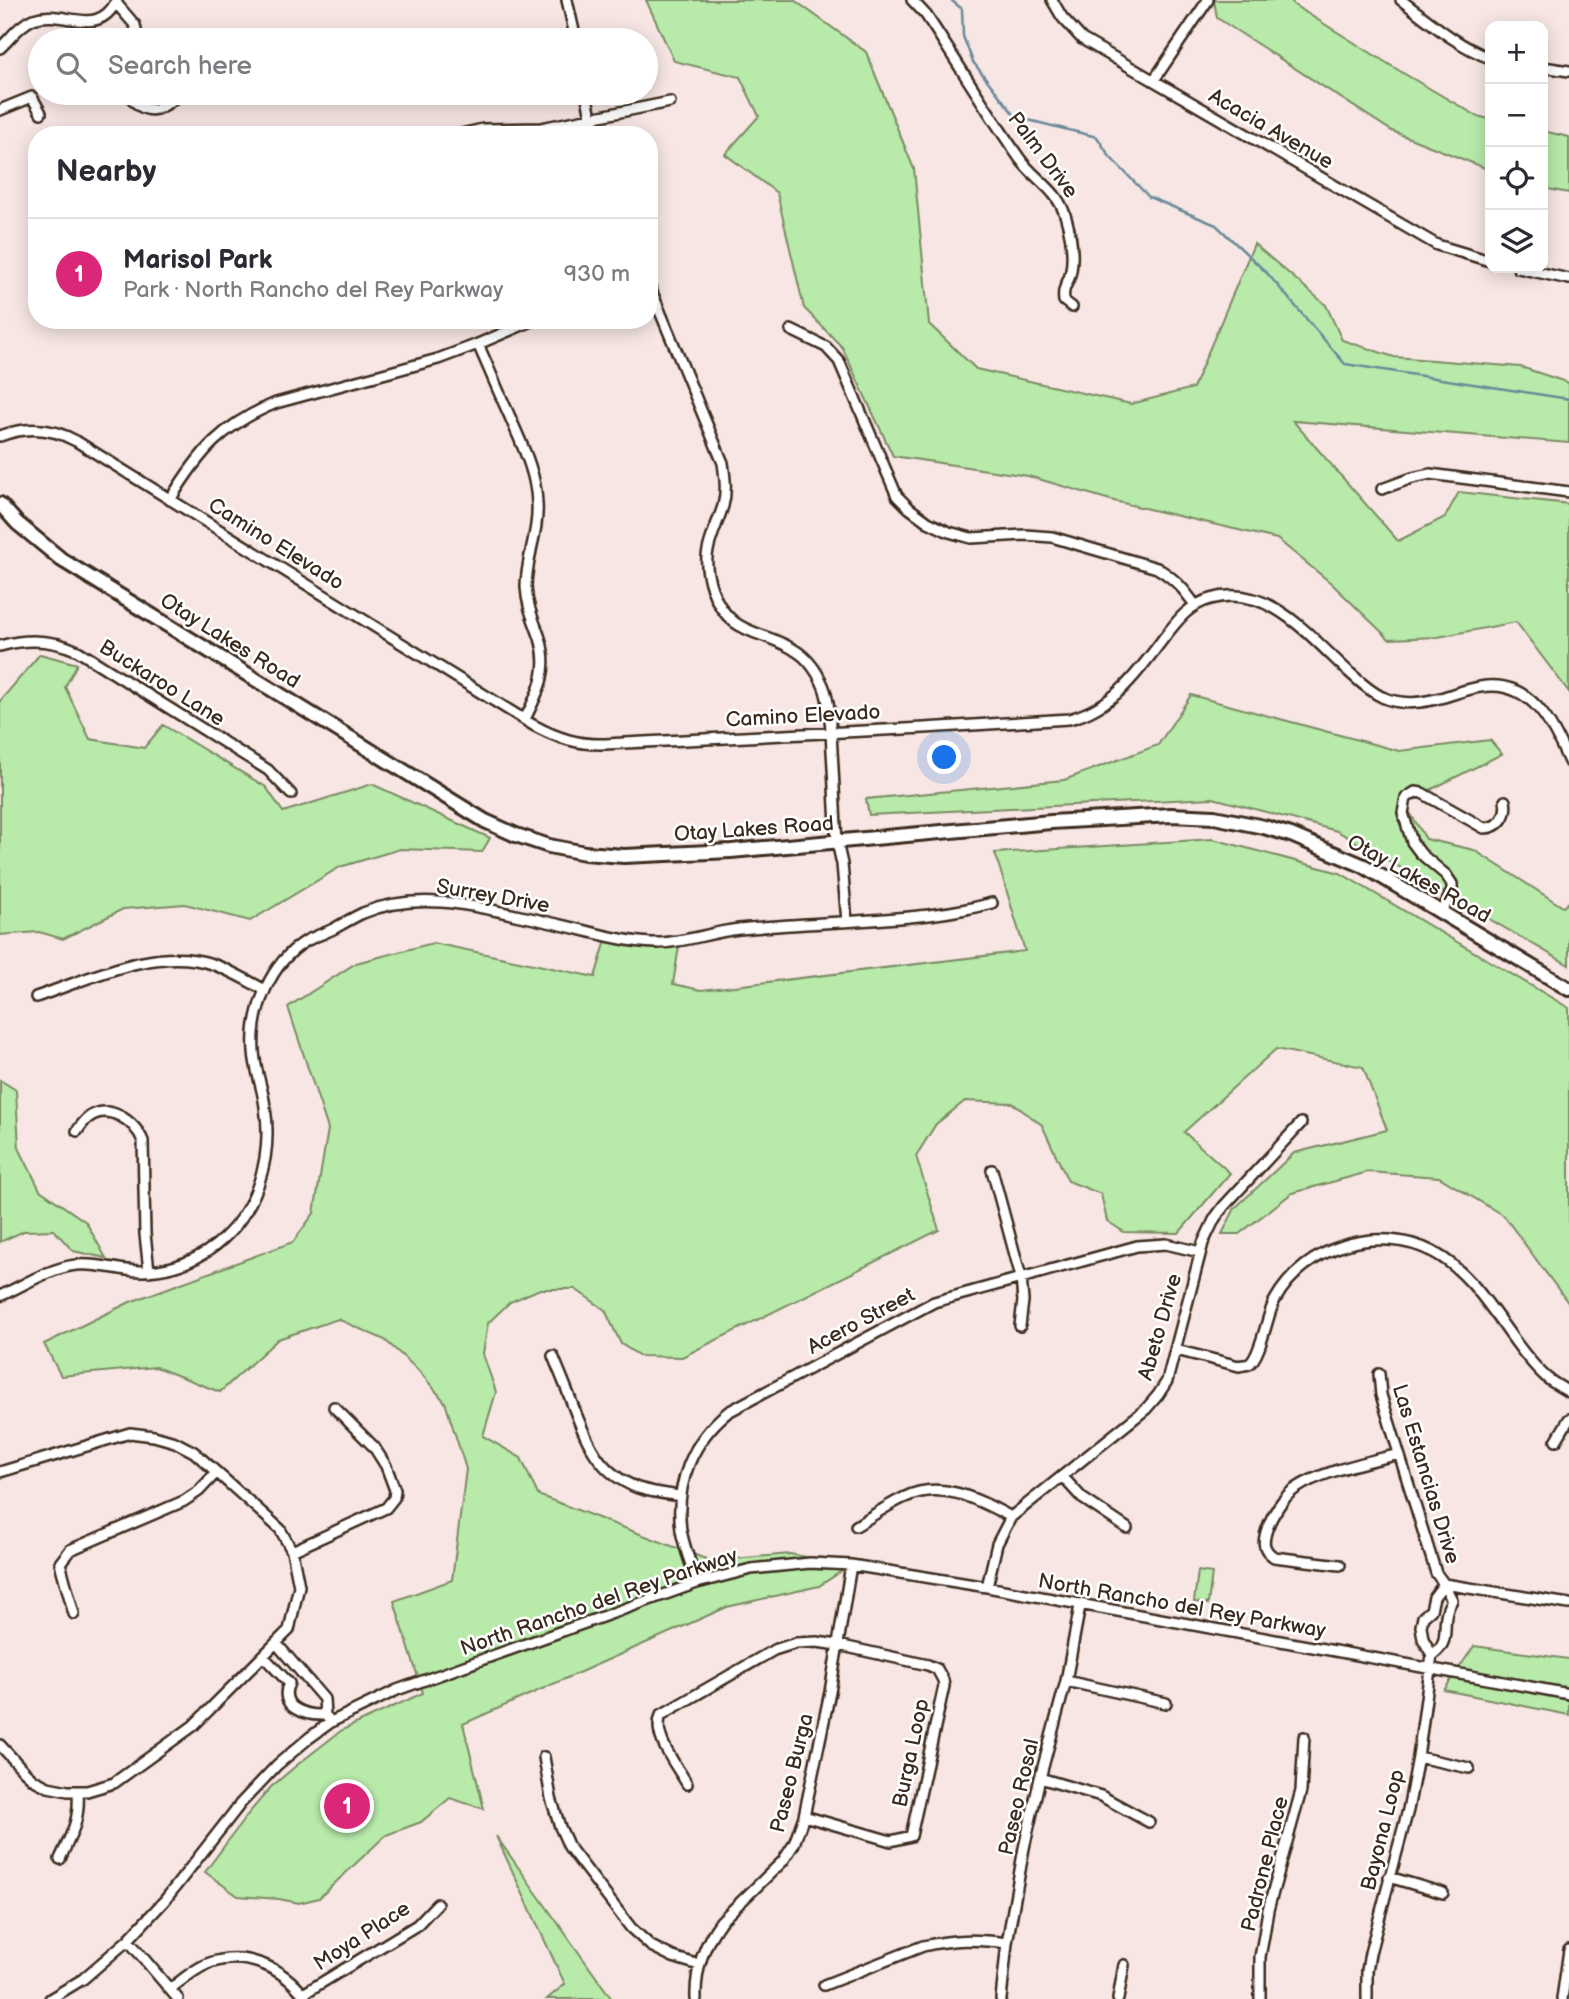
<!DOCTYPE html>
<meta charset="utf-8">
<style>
:root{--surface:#fff;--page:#f7f7f7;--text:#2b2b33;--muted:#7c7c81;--line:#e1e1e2;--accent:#db2777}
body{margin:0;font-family:"Balsamiq Sans",sans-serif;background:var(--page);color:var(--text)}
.controls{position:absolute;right:21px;top:21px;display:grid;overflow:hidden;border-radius:14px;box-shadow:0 4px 18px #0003}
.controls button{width:63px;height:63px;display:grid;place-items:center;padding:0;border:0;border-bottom:2px solid var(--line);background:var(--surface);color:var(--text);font:35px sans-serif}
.you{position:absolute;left:945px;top:758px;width:24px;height:24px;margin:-18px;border:5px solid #fff;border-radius:50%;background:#1a73e8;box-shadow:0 0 0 10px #1a73e833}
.badge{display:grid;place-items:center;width:46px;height:46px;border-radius:50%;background:var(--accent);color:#fff;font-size:23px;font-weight:700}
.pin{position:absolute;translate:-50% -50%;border:4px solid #fff;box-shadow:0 2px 7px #0006}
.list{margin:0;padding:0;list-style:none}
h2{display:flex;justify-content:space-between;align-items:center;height:91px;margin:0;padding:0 28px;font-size:30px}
h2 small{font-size:23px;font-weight:400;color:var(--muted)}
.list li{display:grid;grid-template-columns:46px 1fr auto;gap:21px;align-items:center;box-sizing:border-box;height:112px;padding:0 28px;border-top:2px solid var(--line)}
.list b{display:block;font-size:26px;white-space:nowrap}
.list p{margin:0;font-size:23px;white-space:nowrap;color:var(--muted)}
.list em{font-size:23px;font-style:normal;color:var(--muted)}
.icon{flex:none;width:38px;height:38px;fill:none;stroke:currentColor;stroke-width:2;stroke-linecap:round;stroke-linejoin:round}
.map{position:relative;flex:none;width:1569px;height:1999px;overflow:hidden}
.search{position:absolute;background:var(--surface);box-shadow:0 4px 18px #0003;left:28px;top:28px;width:630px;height:77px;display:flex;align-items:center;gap:18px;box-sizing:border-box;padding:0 24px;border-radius:38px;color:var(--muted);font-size:26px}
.panel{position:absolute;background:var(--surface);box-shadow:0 4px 18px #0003;left:28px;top:126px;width:630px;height:203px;border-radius:28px}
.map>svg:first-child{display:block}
.green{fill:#b8eaaa;stroke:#7a8a64;stroke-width:2}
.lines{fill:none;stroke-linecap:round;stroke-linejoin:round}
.stream{stroke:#6a8999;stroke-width:2.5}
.minor-casing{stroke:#3b2a1e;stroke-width:14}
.major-casing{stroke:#3b2a1e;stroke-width:18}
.minor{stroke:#fff;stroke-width:9}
.major{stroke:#fff;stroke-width:12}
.labels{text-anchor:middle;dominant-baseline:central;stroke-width:5;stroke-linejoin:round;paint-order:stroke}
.street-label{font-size:21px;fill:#3b2a1e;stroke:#fff}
</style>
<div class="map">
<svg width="1569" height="1999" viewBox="0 0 1569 1999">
<rect width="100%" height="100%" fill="#f7e6e4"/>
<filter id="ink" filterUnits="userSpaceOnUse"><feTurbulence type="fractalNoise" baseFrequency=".0143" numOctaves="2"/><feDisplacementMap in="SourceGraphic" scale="14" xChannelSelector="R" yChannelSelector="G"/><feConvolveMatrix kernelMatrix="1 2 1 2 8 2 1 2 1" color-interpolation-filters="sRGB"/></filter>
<g filter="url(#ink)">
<!-- green -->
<path class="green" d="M 646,0 L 794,0 L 866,52 L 914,169 L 929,324 L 976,369 L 1131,404 L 1193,388 L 1254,244 L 1326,305 L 1342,340 L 1394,357 L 1521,367 L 1569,383 L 1569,443 L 1293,421 L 1398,541 L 1445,517 L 1459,492 L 1569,504 L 1569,692 L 1516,622 L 1438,637 L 1389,639 L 1331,583 L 1277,539 L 1114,501 L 1028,476 L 893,456 L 842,347 L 804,308 L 777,193 L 725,154 L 759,116 L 740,77 L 674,61 Z
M 1214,0 L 1291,0 L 1294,5 L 1403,73 L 1477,116 L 1490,119 L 1490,170 L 1392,131 L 1217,18 Z
M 1543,131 L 1569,137 L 1569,193 L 1543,188 Z
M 40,654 L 77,664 L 65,687 L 90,739 L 144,748 L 163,725 L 266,787 L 283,812 L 372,784 L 490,838 L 482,852 L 400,849 L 340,867 L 250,921 L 185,904 L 123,909 L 63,939 L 39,932 L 0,935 L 0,701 Z
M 1191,695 L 1399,751 L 1490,740 L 1502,754 L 1404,803 L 1426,839 L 1474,850 L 1563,907 L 1569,902 L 1569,965 L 1337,831 L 1213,798 L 869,815 L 866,799 L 1064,780 L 1158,745 Z
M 1213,839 L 1340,873 L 1569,1008 L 1569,1304 L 1504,1216 L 1439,1177 L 1368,1172 L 1292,1193 L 1239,1234 L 1222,1234 L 1235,1208 L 1294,1153 L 1387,1130 L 1363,1067 L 1276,1049 L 1184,1132 L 1230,1173 L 1179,1233 L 1124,1232 L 1107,1221 L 1101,1194 L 1068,1181 L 1042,1125 L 1012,1103 L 965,1101 L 936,1124 L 916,1156 L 939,1230 L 682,1357 L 640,1356 L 621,1344 L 605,1310 L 575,1289 L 540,1289 L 510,1302 L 488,1323 L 483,1354 L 496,1392 L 483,1436 L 521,1458 L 538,1495 L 711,1561 L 790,1554 L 851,1565 L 819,1586 L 727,1607 L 463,1724 L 484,1809 L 450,1798 L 421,1822 L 386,1835 L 319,1898 L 299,1903 L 279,1899 L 238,1896 L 205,1872 L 248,1814 L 271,1787 L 297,1765 L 342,1730 L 423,1693 L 394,1601 L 452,1580 L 466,1469 L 445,1402 L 419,1371 L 385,1340 L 338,1319 L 278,1339 L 220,1392 L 156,1367 L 61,1376 L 44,1344 L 130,1302 L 293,1242 L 314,1213 L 328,1129 L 288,1007 L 356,963 L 433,943 L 595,977 L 607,937 L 680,940 L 673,984 L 701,990 L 1025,951 L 995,853 Z
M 0,1080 L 16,1090 L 19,1148 L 40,1190 L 86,1222 L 106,1258 L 73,1251 L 54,1230 L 24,1231 L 0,1242 Z
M 1198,1571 L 1212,1573 L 1208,1604 L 1194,1602 Z
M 1474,1646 L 1569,1659 L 1569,1715 L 1444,1690 Z
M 496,1836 L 599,1981 L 612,1999 L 547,1999 L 565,1984 Z"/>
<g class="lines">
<!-- stream -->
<path class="stream" d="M 951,0 L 962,9 L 963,36 L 973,62 L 1016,117 L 1097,137 L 1110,157 L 1149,197 L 1216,225 L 1267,273 L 1345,364 L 1569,399"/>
<!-- minor casing -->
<g class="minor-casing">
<path id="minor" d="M 567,0 L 576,40
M 912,0 L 926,15 C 958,63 987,112 1020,159 C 1036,181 1058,189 1066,218 C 1071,235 1074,253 1071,271 C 1069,285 1062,284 1064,301 L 1072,307
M 1052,0 L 1062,17 L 1082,39 L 1437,245 L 1490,261
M 1401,0 C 1429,21 1457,46 1490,58
M 116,3 L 135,25 L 138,40
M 0,48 C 11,38 19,25 33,19 C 65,8 97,40 117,0
M 1543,67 L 1569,71
M 1154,80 L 1208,0
M 128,93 C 145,119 161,111 181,93
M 586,93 L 595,135
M 0,110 L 32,97 L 41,113
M 457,135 L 483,129 L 541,128 L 670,102
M 1518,268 L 1569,279
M 649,285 L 723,463 C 725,477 727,492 723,506 C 713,538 699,553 712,589 C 730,640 765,628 799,653 C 812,662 824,682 827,698 C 831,715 831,734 832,751 C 834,782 835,812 837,842 L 842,864 L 847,922
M 791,330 L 826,347 L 839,361 L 897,496 L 909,508 L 928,522 L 949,532 L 971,538 L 1025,535 L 1052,537 L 1157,568 C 1174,578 1184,589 1195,605
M 478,344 C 489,369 499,393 510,417 C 522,445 536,472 537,503 C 539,532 526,558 526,587 C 527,606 534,621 540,638 C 550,670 539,691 525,719
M 0,436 C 26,426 51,427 76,441 L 533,725 C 557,738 578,745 605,744 L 924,728 L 1069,719 C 1113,708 1137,674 1163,639 C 1177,621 1188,605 1211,599 C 1268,582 1310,637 1349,672 C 1359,681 1369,691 1382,697 C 1403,706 1423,703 1444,697 C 1456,693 1468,689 1480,687 C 1531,678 1552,724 1569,762
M 1382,489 L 1412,478 L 1430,474 L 1569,492
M 170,500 C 200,451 222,425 276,403 L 438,359 L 478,344 L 534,320
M 0,646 C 27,638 52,639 78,651 L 268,770 L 291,794
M 1442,912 L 1452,891 L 1452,884 L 1446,875 L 1421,854 L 1412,842 L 1403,813 L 1406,798 L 1415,792 L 1422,793 L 1484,828 C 1499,828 1508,816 1505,801
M 36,997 C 89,979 156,945 212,964 C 230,970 248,981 265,990
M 77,1131 C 80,1127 84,1121 88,1118 C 108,1102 135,1121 143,1141 L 145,1234 L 149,1271
M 992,1170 L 1021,1277 L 1023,1301 L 1020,1326
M 0,1296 C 24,1285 50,1268 76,1265 C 94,1263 110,1268 127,1270 C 159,1274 191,1265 216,1245 C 257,1212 273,1158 265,1107 C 263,1088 255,1071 254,1051 C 251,1011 270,963 306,941 C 315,936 326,933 335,928 C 344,923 354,917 363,913 C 414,892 468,904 520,916 C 545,921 570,927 594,933 C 614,938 636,943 657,943 C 684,943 711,932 739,929 C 783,925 828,923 872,920 C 913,917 952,914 992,903
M 1176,1350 L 1239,1366 C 1242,1365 1247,1365 1249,1364 C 1261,1357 1267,1314 1275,1300 C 1305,1246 1378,1224 1433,1252 C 1483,1278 1506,1341 1547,1378 C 1553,1383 1562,1388 1569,1392
M 553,1356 C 560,1373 567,1389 573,1406 C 587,1442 598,1473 638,1488 C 651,1492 666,1494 680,1496
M 1379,1374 L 1381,1395 L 1436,1573 L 1444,1584 L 1452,1600 C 1450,1604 1448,1607 1447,1611 C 1442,1629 1451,1642 1432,1655
M 1556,1441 L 1569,1419
M 0,1472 L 130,1433 L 154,1436 L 175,1442 L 194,1452 L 280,1529 L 292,1551 L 299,1586 L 289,1630 L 193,1726 L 114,1783 L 87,1791 L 68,1791 L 48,1787 L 34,1780 L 24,1771 L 0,1745
M 1062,1476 L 1082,1498 L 1127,1528
M 856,1526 C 871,1517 886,1506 903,1498 C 941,1479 977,1499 1011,1517
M 292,1551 L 386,1508 L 394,1498 L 395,1490 L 386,1466 L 374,1447 L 334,1407
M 1340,1565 L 1274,1557 C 1262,1549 1263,1541 1267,1529 C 1272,1515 1283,1497 1295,1489 C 1321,1471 1368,1462 1399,1454
M 697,1583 C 692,1566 684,1548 681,1530 C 675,1484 692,1441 728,1412 L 934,1302 L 1137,1246 L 1166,1244 L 1200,1252
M 1444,1584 L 1569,1604
M 987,1587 L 997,1544 L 1011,1517 L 1146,1409 L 1158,1395 L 1167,1381 L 1203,1243 L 1215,1218 L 1224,1206 L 1301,1123
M 74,1614 L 60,1563 L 70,1550 L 184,1501 L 199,1491 L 216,1473
M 276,1643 L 324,1699 L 325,1715
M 263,1656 L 289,1683 C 277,1708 306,1716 325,1715 L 331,1722
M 1066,1681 L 1166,1703
M 544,1757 L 551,1798 L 560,1827 L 569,1847 L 631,1928 L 651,1946 L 673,1957 L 699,1965
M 1418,1757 L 1469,1768
M 1040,1778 L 1101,1796 L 1149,1822
M 687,1784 C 676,1764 652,1737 661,1715 L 774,1650 L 796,1643 L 817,1642 L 838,1645 L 928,1665 L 937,1669 L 943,1680 L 944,1686 L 911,1836 L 891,1841 L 804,1816
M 60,1859 C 72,1833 80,1821 78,1791
M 1389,1877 L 1443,1893
M 128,1940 L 178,1999
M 824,1985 L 923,1946 C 954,1939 976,1939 1007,1943
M 170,1989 C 182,1980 193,1970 207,1964 C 243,1950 282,1966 305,1997
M 303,1994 L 417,1925 L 437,1904
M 50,1999 L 83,1979 L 128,1940 L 165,1900 L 241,1803 L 277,1765 L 309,1738 L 331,1722 L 397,1690 L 697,1583 L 751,1569 L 810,1563 L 851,1565 L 987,1587 L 1569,1694
M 696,1999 C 695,1970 704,1944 721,1921 L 783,1861 L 794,1844 L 804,1816 L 830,1692 L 851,1565
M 1001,1999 L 1007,1943 L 1024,1848 L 1040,1778 L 1066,1681 L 1080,1606
M 1118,1999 L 1124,1965
M 1260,1999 L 1260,1957 L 1264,1935 L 1268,1910 L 1301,1791 L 1304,1737
M 1367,1999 L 1367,1971 L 1370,1953 L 1408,1810 L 1418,1757 L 1432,1655 L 1423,1639 L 1421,1626 L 1423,1617 L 1431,1610 L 1434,1597 L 1444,1584
M 1562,1999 L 1569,1950"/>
</g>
<!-- major casing -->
<g class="major-casing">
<path id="major" d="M 0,504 L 17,523 L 62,560 L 485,821 L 516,835 L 549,846 L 585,853 L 624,856 L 731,851 L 1051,822 L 1171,815 L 1214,817 L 1264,827 L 1291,835 L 1364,866 L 1569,989"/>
</g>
<!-- minor -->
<use href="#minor" class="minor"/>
<!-- major -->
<use href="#major" class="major"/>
</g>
</g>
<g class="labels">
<!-- street labels -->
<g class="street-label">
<text transform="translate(1271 129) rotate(30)">Acacia Avenue</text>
<text transform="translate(1043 155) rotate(53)">Palm Drive</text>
<text transform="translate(276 544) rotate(32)">Camino Elevado</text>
<text transform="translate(230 641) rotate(32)">Otay Lakes Road</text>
<text transform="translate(162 683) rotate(32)">Buckaroo Lane</text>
<text transform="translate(803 716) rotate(-3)">Camino Elevado</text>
<text transform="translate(754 829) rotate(-4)">Otay Lakes Road</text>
<text transform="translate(1419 879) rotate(29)">Otay Lakes Road</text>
<text transform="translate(493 896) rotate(10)">Surrey Drive</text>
<text transform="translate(861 1321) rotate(-28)">Acero Street</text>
<text transform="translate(1160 1327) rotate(-74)">Abeto Drive</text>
<text transform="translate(1426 1474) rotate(73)">Las Estancias Drive</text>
<text transform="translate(599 1602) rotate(-19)">North Rancho del Rey Parkway</text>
<text transform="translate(1182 1606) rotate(10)">North Rancho del Rey Parkway</text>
<text transform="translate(911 1753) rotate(-78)">Burga Loop</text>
<text transform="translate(792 1773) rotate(-76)">Paseo Burga</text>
<text transform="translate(1019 1797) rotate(-77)">Paseo Rosal</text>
<text transform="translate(1383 1830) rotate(-76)">Bayona Loop</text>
<text transform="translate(1265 1864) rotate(-76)">Padrone Place</text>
<text transform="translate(362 1936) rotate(-33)">Moya Place</text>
</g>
</g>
</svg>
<div class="controls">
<button>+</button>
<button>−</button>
<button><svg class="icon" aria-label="locate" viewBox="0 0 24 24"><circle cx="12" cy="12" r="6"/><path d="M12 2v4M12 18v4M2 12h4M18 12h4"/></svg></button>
<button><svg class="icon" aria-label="layers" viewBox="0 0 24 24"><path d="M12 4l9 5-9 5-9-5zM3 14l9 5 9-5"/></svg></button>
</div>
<div class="you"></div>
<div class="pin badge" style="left:347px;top:1806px">1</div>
<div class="search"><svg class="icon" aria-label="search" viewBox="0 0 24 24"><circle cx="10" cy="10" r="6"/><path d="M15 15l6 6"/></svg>Search here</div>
<section class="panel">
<h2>Nearby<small></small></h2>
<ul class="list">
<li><span class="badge">1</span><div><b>Marisol Park</b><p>Park · North Rancho del Rey Parkway</p></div><em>930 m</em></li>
</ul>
</section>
</div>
